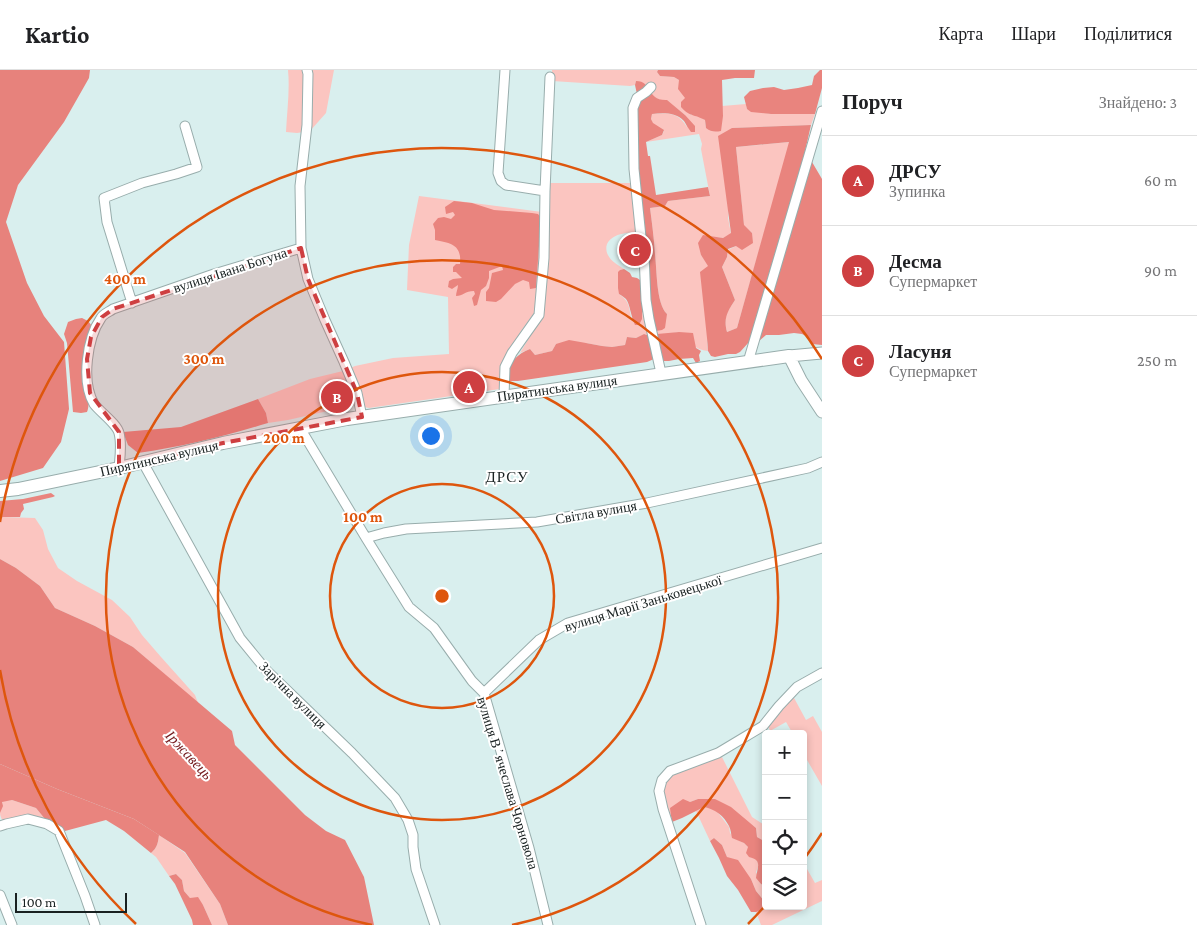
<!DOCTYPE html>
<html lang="uk">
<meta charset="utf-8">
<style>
:root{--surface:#fff;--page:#f6f6f6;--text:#202124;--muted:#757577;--line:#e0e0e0;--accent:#ce3f41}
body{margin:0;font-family:"Crimson Pro",serif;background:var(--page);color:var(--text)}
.controls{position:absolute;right:15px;bottom:15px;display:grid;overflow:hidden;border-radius:5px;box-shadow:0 2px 8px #0003}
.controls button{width:45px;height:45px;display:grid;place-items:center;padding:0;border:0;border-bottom:1px solid var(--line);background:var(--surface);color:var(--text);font:25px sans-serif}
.scale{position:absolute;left:15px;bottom:12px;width:112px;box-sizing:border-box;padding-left:5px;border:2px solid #192121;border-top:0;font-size:14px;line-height:18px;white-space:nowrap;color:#192121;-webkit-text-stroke:4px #fff;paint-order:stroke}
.you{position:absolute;left:430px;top:365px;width:18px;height:18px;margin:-12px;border:4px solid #fff;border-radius:50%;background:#1a73e8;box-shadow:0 0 0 8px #1a73e833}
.badge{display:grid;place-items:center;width:32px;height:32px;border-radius:50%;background:var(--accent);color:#fff;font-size:16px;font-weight:700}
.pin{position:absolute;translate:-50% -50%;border:2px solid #fff;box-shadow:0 1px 5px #0006}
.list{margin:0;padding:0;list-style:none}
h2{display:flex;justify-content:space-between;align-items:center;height:65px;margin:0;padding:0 20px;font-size:21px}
h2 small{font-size:16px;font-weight:400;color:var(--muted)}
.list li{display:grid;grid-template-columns:32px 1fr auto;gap:15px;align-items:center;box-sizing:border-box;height:90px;padding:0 20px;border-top:1px solid var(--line)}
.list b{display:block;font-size:19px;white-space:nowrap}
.list p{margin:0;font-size:16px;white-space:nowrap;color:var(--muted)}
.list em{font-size:16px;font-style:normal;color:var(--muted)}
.icon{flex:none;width:28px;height:28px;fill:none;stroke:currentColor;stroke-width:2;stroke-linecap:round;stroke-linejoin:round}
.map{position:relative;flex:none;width:822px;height:855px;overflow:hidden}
header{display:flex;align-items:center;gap:30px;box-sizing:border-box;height:70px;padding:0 25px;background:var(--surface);border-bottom:1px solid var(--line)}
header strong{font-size:24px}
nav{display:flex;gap:28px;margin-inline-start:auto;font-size:18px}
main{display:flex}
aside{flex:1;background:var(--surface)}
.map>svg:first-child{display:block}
.green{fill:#fbc5c0}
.forest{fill:#e9847e;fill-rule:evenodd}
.water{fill:#e7827c}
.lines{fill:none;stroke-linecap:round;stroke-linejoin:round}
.minor-casing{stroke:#98adac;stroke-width:11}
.tertiary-casing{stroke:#98adac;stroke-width:13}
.secondary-casing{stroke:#98adac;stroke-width:14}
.minor{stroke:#fff;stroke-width:9}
.tertiary{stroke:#fff;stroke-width:11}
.secondary{stroke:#fff;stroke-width:12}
.marked{fill:#ce3f41;fill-opacity:0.2;stroke:#ce3f41;stroke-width:4;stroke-dasharray:10 6;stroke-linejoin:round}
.ring{fill:none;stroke:#de560d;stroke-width:2.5}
.labels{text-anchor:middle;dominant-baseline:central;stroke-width:4;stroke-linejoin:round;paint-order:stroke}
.street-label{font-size:14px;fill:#192121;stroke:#fff}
.neighbourhood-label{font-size:15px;letter-spacing:1px;fill:#192121;stroke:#fff}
.water-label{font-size:15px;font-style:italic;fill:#74191c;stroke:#fff}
.centre{fill:#de560d;stroke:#fff;stroke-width:2.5}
.ring-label{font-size:15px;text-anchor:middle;font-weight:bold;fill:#de560d;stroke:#fff;stroke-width:4;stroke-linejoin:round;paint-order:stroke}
</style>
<header>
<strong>Kartio</strong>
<nav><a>Карта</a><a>Шари</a><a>Поділитися</a></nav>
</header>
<main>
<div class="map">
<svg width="822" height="855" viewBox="0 0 822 855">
<rect width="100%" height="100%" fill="#d9efee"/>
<!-- green -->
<path class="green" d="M 288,0 L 334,0 L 326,43 L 310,61 L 297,63 L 286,62 C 287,41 290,20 288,0 Z
M 552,0 L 658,0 L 657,2 L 660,6 L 674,7 L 679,10 L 691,45 L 697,45 L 705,50 L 706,58 L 723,46 L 722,36 L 746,34 L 747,39 L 771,44 L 815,44 L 811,55 L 732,58 L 728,148 L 731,164 L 723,168 L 704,166 L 701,185 L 709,196 L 707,274 L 708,281 C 695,280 688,271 679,262 L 668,264 L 656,268 L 653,258 L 667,244 C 656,233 657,200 655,184 C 654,169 652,153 650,138 L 665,136 L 668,131 L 710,126 L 701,79 L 702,74 L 699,64 L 646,72 L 662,65 L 664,61 L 653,54 L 651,49 L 652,44 C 668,43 678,42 687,57 L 685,45 L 667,31 C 654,31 645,19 636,11 L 635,15 L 630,16 L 552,11 Z
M 790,72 L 737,258 L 727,262 C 723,247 727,242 735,230 L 722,197 L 727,187 L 728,180 L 736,176 L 752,163 L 744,156 L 736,77 Z
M 549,113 L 632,113 L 638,163 C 626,161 602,166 607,183 C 610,191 618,195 624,199 L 620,200 L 619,224 C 629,231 629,236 631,248 L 642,249 L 642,243 L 645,239 L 650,266 L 644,264 L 636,268 L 627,267 L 625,275 L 612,277 L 602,276 L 586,273 L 556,274 L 552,281 L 535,285 L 530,279 L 520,283 L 541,248 L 550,134 L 548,124 Z
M 419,126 L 542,142 L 537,239 L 521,261 L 510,280 L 500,319 L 369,338 L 354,335 L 288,350 L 268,353 L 266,343 L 258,329 L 310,309 L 343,301 L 355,296 L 393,288 L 449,284 L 448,227 L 407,220 L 409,175 Z
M 3,447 L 35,448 L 43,460 L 48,479 L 58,498 L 77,511 L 112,530 L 130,547 L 142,565 L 161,587 L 195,625 L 198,633 L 133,577 L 95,556 L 55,538 L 40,516 L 16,498 L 0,489 L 0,449 Z
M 793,626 L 806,650 L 813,646 L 822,662 L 822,716 L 803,683 L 803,664 L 793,664 L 786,652 L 770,661 L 768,655 Z
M 722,687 L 752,747 L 766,756 L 766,772 L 757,767 L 756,758 L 748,752 L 698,729 L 690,732 L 671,746 L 672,755 L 662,720 L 665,711 L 672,703 Z
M 12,730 L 36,738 L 45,749 L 54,752 L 65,761 L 56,763 L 46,756 L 27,752 L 7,758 C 5,754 0,748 0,743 C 0,738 3,737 2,731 Z
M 704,737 L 714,739 L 719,744 L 729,757 L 730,763 L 736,769 L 744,773 L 748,777 L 758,792 L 758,797 L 756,802 L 761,814 L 766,817 L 766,836 L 803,836 L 803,813 L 807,811 L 803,805 L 803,792 L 815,813 L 822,810 L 822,831 L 772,855 L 761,855 L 756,842 L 763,840 L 765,832 L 756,821 L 751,809 L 727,787 L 722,775 L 714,768 L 710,771 L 696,741 Z
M 159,765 L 185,783 L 220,834 L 228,855 L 212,855 L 203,835 L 190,828 L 184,821 L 182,810 L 176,804 L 169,806 L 156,787 L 151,783 C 157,778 158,773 159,765 Z"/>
<!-- forest -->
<path class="forest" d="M 658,0 L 755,0 L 754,8 L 735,8 L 722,10 L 723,46 L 721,61 C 715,62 711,62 706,58 L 705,50 C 694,44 690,47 681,37 L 681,32 L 685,28 L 678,19 L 679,10 L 674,7 L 660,6 L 657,2 Z
M 820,0 L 822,0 L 822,18 L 815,44 L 771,44 L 751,42 L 747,39 L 744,27 L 750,21 L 763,18 L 774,17 L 784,20 L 798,18 L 812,15 L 814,6 Z
M 636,11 C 653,11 646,31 667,30 L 685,45 L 695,56 L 695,62 L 691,62 C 688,58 686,54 684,51 C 675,42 663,43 652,44 L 651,49 L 653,53 L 664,60 L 662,65 L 646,72 L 648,86 L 650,86 L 656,125 L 708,117 L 710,126 L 668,131 L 665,136 L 650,138 C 652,153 654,169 655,184 C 657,200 656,233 667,244 L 665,258 L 662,260 L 656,261 L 653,258 L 635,99 L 638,29 L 635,15 Z
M 811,55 L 803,90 L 812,92 L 822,109 L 822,275 L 812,274 L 808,267 L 802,264 L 794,263 L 779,265 L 766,265 L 759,271 L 749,272 L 740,282 L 736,284 L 728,284 L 715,287 L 711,286 L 708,281 L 707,268 L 700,202 L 708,196 L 701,185 L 698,173 L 703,165 L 723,168 L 731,163 L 718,66 L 732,58 ZM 789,72 L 737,258 L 727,262 C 723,248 728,241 735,230 L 722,197 L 727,187 L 728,179 L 736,176 L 742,180 L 753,173 L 752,163 L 744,155 L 736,77 Z
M 454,131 L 472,133 L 494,140 L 532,143 L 538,144 L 541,148 L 536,218 L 530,219 L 529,212 L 523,210 L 515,214 L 501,229 L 496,232 L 486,231 L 486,222 L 489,218 L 492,203 L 503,200 L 502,196 L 489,201 L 489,208 L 486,216 L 481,220 L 477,235 L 474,236 L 472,228 L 475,224 L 474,221 C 465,221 463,226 456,226 C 456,222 458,219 458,215 L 452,219 L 448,217 L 449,211 L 453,209 L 462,208 L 456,202 L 453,202 L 453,197 L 456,194 L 460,194 C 462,175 451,173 435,170 L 435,160 L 433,154 L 438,148 L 444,147 L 451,149 L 455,145 L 453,142 L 446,144 L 445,137 Z
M 624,199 L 630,203 L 632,207 L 637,208 L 643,212 L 645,239 L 642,243 L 642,249 L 640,253 L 638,255 L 635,255 C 631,247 630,234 626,229 C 624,227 622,226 619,224 L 618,218 L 618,202 L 620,200 Z
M 82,248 L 88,251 L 92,256 C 84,273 83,293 85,311 C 86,321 91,332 87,342 L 81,343 L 73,342 L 67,273 L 64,264 L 68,252 L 76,249 Z
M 679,262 L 693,263 L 696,278 L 701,281 L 699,285 L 700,291 L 696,293 L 693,288 L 679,289 L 669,291 L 662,291 L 657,264 Z
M 644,264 L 650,266 L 654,289 L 647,292 L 518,311 L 510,311 C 507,294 515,285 530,279 L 535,285 L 552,281 L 556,274 L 569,270 L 586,273 L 602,276 L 612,277 L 625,275 L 627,267 L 636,268 Z
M 258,329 L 266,343 L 268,353 C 225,366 182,377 138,383 L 128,375 L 123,362 L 181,357 Z
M 51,423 L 55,426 L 53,427 L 23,434 L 24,439 L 21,443 L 20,447 L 3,447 L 0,449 L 0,431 L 23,429 Z
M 0,694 L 57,719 L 134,749 L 159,765 C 158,773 157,778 151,783 L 124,761 L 106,750 L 65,761 L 54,753 L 45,749 L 36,738 L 12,730 L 2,732 L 3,736 L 0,743 Z
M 683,729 L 690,732 L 698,729 L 715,729 L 731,737 L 756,758 L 757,767 L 766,772 L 766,817 L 761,814 L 756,808 C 757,798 763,790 749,787 L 746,783 L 748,777 L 744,773 L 732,768 C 731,764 731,760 729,756 C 724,746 715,739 704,737 L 682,748 L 672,752 L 671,746 L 670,738 Z
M 714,768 L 722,775 L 727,787 L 738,790 L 751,809 L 756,821 L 765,832 L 763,840 L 756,842 L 751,842 L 738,820 L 727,806 L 719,788 L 710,771 Z
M 176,804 L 182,810 L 184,821 L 190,828 L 198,827 L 203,835 L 212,855 L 193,855 L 192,850 L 175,814 L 169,806 Z"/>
<!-- water -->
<path class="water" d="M 0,0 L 90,0 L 89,8 L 64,52 L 18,115 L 6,152 L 27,213 L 44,246 L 64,272 L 69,339 L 61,372 L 43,398 L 0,411 Z
M 0,489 L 16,498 L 40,516 L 55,538 L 95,556 L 133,577 L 232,661 L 235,675 L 305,745 L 326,761 L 345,770 L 364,807 L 374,855 L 228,855 L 220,834 L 185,782 L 134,749 L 57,719 L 0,694 Z"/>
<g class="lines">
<!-- minor casing -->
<g class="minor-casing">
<path id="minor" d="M 307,0 L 308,4 L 307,55 L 300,116 L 301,178 L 308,209 L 325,250 L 344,292 L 357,323 L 362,347
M 505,0 L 498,103 L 501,111 L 506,115 L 545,121
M 651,17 L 646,22 L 637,28 L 633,38 L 634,99 L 641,167 L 644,185 L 646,230 L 649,249 L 661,303
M 132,233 L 107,152 L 104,128 L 142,113 L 176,104 L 197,97 L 185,56
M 748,292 L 822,41
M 504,326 L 505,297 L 512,283 L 539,245 L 544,188 L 545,121 L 550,7
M 300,358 L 366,468 L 409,537 L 434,558 L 472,611 L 484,623 L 529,778 L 548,855
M 144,391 L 146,398 L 240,568 L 267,601 L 352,683 L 395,728 L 408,750 L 413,765 L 413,777 L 416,799 L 435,855
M 119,398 C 120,387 122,374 119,363 C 117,354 100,342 94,334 C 81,312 87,268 101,248 C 103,244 109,242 113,239 L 214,204 L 301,178
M 366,468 L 384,463 L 406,459 L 537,452 L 647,433 L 808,398 L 822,392
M 484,623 L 539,570 L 568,553 L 822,478
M 0,756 L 6,754 L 28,749 L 47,754 L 59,761 L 85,826 L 95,855
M 0,825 L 12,855
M 701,855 L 663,739 L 659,721 L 662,710 L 670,701 L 718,683 L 763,656 L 779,636 L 797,617 L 822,603"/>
</g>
<!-- tertiary casing -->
<g class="tertiary-casing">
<path id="tertiary" d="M 822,283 L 789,286 L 801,310 L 822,342"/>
</g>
<!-- secondary casing -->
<g class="secondary-casing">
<path id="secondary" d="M 0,421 L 18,419 L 119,398 L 223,373 L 347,349 L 789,286"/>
</g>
<!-- minor -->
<use href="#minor" class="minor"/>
<!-- tertiary -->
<use href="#tertiary" class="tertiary"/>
<!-- secondary -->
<use href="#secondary" class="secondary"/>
</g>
<!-- marked area -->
<path class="marked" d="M 301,178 L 308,209 L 357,323 L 362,347 L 223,373 L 119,398 L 119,362 L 90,323 L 87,289 L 91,267 L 102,247 L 113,239 Z"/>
<!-- distance rings -->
<g class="ring">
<circle cx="442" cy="526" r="112"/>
<circle cx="442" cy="526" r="224"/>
<path d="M372 855A336 336 0 1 1 512 855"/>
<path d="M822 763A448 448 0 0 1 804 789M764 837A448 448 0 0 1 748 854M136 854A448 448 0 0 1 0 600M0 452A448 448 0 0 1 822 289"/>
</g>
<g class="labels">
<!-- street labels -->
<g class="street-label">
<text transform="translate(230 200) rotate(-18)">вулиця Івана Богуна</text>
<text transform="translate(557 318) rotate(-8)">Пирятинська вулиця</text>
<text transform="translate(159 388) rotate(-13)">Пирятинська вулиця</text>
<text transform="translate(596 442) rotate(-10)">Світла вулиця</text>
<text transform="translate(643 533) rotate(-17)">вулиця Марії Заньковецької</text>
<text transform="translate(293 625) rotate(45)">Зарічна вулиця</text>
<text transform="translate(508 713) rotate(73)">вулиця Вʼячеслава Чорновола</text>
</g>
<!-- neighbourhood labels -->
<g class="neighbourhood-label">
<text x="507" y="407">ДРСУ</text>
</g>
<!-- water labels -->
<g class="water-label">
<text transform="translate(189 685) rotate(47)">Іржавець</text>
</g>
</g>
<circle cx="442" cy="526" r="8" class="centre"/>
<g class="ring-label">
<text x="125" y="214">400 m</text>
<text x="204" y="294">300 m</text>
<text x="284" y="373">200 m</text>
<text x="363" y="452">100 m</text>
</g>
</svg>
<div class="controls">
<button>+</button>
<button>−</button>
<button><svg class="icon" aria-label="locate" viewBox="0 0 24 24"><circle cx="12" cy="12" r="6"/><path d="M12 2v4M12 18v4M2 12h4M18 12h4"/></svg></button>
<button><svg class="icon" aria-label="layers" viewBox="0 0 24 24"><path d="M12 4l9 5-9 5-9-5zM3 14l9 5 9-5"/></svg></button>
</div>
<div class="scale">100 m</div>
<div class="you"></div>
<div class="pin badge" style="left:469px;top:317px">A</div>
<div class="pin badge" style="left:337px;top:327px">B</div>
<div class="pin badge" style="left:635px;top:180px">C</div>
</div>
<aside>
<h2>Поруч<small>Знайдено: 3</small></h2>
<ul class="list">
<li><span class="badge">A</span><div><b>ДРСУ</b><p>Зупинка</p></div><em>60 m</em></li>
<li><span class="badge">B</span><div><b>Десма</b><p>Супермаркет</p></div><em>90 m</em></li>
<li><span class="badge">C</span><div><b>Ласуня</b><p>Супермаркет</p></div><em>250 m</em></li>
</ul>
</aside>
</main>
